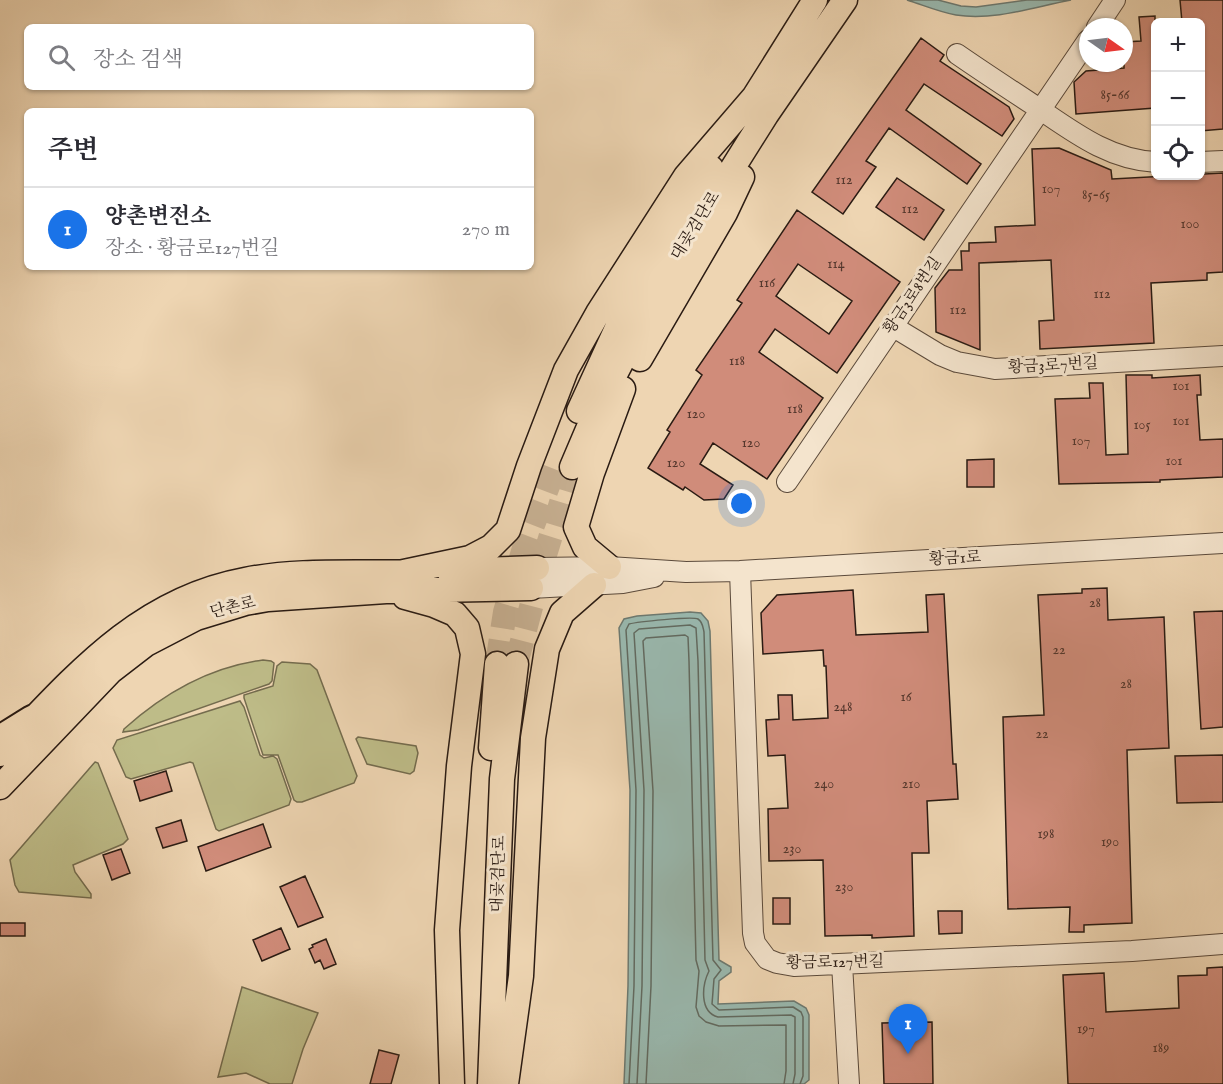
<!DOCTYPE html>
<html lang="ko">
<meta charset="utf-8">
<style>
:root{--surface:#fff;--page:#f2f2f3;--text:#2b2b33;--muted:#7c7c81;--line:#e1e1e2;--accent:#1a73e8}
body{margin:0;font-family:"IM FELL English","Noto Serif KR",serif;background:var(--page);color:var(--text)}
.controls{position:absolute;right:18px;top:18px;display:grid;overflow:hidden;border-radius:9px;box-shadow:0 2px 4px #0004}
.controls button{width:54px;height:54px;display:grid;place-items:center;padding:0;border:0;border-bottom:2px solid var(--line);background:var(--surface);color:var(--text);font:30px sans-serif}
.compass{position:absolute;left:1079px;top:18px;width:54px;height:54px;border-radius:50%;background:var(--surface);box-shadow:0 2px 4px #0004;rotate:104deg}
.you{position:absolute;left:742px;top:504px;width:21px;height:21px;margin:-15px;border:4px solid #fff;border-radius:50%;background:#1a73e8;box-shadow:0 0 0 9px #1a73e833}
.badge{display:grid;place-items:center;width:39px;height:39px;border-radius:50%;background:var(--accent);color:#fff;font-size:20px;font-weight:700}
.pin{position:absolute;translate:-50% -50px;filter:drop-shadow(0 2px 3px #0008)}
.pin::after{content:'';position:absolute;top:32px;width:21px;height:18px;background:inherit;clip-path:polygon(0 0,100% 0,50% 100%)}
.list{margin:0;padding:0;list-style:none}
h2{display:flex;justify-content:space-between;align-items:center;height:78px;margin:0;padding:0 24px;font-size:26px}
h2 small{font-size:20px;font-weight:400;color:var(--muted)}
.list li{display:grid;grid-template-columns:39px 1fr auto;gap:18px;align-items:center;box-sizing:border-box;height:84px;padding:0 24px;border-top:2px solid var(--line)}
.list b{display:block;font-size:22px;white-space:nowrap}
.list p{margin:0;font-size:20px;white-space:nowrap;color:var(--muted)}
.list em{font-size:20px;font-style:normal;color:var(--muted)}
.icon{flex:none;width:33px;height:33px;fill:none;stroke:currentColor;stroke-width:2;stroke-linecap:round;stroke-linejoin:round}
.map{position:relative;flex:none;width:1223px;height:1084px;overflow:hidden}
.search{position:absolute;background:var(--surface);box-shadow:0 2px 4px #0004;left:24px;top:24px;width:510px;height:66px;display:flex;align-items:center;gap:15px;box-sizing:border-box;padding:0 21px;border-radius:9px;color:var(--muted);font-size:22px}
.panel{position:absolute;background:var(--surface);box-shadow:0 2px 4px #0004;left:24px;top:108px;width:510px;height:162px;border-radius:9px}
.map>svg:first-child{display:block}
.green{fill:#bebc88;stroke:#746c4e;stroke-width:1.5}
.water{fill:#99b8ae;stroke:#6d7970;stroke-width:1.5}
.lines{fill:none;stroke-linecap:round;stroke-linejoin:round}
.shore{stroke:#626a60;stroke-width:1.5}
.building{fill:#d08c7a;stroke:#2a1b13;stroke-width:1.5;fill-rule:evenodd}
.major-tunnel{stroke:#c7b092;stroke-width:24;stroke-dasharray:24 12;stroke-linecap:butt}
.minor-casing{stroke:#5b4a3b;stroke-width:22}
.major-casing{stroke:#2a1b13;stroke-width:27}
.highway-casing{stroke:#2a1b13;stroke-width:32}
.minor{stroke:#f4e4cd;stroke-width:20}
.major{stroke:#eed5b2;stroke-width:24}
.highway{stroke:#eed5b2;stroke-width:28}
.labels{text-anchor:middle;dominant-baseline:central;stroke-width:6;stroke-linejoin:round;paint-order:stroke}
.number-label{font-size:14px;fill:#54372d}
.street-label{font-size:16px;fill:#2a1b13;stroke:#f4e4cd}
</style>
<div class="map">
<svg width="1223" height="1084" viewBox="0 0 1223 1084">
<rect width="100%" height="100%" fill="#eed5b2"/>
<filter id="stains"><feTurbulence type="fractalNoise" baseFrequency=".00333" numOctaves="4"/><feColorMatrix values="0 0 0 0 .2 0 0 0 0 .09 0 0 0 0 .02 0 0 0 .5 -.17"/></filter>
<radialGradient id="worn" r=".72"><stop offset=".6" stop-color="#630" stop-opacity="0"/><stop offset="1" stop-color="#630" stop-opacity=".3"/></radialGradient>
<!-- green -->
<path class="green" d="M 263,660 L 271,661 L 274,663 L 272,681 L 269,684 L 138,730 L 123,732 L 124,729 C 164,693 209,667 263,660 Z
M 282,662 L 310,664 L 317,670 L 357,776 L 354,783 L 302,802 L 297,802 L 294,800 L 278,755 L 263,755 L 244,698 L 244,695 L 273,686 L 277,666 Z
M 240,701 L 244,707 L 260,755 L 264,758 L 273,756 L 277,759 L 291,799 L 289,805 L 219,831 L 216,829 L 193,763 L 190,762 L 131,779 L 126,777 L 113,748 L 117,740 Z
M 358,737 L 416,746 L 418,753 L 414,771 L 410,774 L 367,764 L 356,739 Z
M 95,762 L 98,763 L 128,839 L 123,844 L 73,865 L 75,872 L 91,894 L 91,898 L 19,892 L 15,885 L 10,860 Z
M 242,987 L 318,1013 L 303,1049 L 292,1084 L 270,1084 L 246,1073 L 218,1077 Z"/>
<!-- water -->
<path class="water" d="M 907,0 L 938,0 L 961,6 L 976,7 L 1027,0 L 1071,0 C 1034,7 994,21 956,15 C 939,12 923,5 907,0 Z
M 690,612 L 701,613 L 708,621 L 710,631 L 719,960 L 731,967 L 731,972 L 719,981 L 718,1004 L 794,1001 L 806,1008 L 809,1015 L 809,1080 L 804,1084 L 624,1084 L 628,986 L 630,790 L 619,628 L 624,619 L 637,616 Z"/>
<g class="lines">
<!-- shore -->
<path class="shore" d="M 629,1084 L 634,986 L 636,790 L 626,630 L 629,624 C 637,622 692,616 698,619 C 703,622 703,628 704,632 L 713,960 L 721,970 L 714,979 L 712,1004 L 719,1010 L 793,1007 L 801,1012 L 803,1017 L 803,1076 L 800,1084
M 637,1084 L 642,986 L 644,790 L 634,633 L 639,629 L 690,625 L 696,628 L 698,661 L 705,960 L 709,971 C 702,985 699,1012 718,1017 L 791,1015 L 795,1017 L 795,1074 L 793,1084
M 646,1084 L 651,986 L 653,791 L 643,641 L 646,638 L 685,635 L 688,637 L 689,661 L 696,960 L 699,971 L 696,1007 L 699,1016 L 706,1022 L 719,1026 L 786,1025 L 786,1071 L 784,1084"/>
</g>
<!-- building -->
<path class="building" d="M 1180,0 L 1223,0 L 1223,129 L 1200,131 L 1200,22 L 1182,22 Z
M 1155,16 L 1155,108 L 1076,114 L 1074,82 L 1086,71 L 1124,68 L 1124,42 L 1141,41 L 1139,17 Z
M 921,38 L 944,55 L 940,61 L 1009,107 L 1014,119 L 1002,136 L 924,84 L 906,110 L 981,164 L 967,184 L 889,128 L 866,161 L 876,167 L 843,214 L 812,192 Z
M 1059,148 L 1111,170 L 1112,179 L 1223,173 L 1223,272 L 1207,273 L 1207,280 L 1151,283 L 1154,343 L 1040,349 L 1039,321 L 1054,320 L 1051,260 L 979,263 L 980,350 L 936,332 L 935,288 L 949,270 L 962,270 L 961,251 L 969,251 L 969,243 L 996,242 L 995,227 L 1035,225 L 1032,149 Z
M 897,178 L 944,210 L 924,240 L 876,207 Z
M 797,210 L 900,282 L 837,373 L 775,329 L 759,352 L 823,398 L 767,479 L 713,443 L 700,464 L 733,485 L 724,499 L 704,500 L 685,487 L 683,490 L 648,468 L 670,432 L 667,430 L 702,375 L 696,370 L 742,303 L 737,300 ZM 798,264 L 852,301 L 829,334 L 776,296 Z
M 1126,375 L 1152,375 L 1152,378 L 1200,375 L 1201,395 L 1197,395 L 1200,440 L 1223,439 L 1223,477 L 1160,480 L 1160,482 L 1059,484 L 1055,399 L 1090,398 L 1089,383 L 1103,383 L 1106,455 L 1128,454 Z
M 994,459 L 994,487 L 967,487 L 967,460 Z
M 1107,588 L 1108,620 L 1164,617 L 1169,748 L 1127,750 L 1132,923 L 1084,925 L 1084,932 L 1069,932 L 1070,907 L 1008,909 L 1003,717 L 1044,715 L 1038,595 L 1082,593 L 1082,589 Z
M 853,590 L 856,635 L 928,632 L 926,595 L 944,594 L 953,764 L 956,764 L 958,799 L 927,801 L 929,853 L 912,853 L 914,936 L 872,938 L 872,935 L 825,936 L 823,860 L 769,861 L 768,809 L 788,808 L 785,755 L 768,756 L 766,720 L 779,719 L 778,695 L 792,695 L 793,720 L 828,718 L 826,666 L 824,666 L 823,650 L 763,654 L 761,613 L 777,595 Z
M 1223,611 L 1223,727 L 1201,729 L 1194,612 Z
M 1223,755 L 1223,802 L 1177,803 L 1175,756 Z
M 166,771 L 172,791 L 140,801 L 134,781 Z
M 181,820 L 187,841 L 163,848 L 156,828 Z
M 263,824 L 271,847 L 206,871 L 198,847 Z
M 121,849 L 130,873 L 112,880 L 103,855 Z
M 305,876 L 323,917 L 298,927 L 280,887 Z
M 773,898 L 790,898 L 790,924 L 773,924 Z
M 938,911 L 962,911 L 962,933 L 939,934 Z
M 0,923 L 25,923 L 25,936 L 0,936 Z
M 281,928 L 290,949 L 262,961 L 253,940 Z
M 326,939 L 336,964 L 324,969 L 320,960 L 315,963 L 309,949 L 313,947 L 312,945 Z
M 1223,967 L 1223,1084 L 1068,1084 L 1063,975 L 1104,973 L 1106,1012 L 1179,1008 L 1178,976 L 1207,975 L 1207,968 Z
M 932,1022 L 933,1084 L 884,1084 L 882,1023 Z
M 379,1050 L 399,1055 L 391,1084 L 370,1084 Z"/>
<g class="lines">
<!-- major-tunnel -->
<path class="major-tunnel" d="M 497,664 L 505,612 L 524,548 L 557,463
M 516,664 L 544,558 L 572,467"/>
<!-- minor casing -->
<g class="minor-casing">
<path id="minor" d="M 1097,27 L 1115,0
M 957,54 C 983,72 1009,89 1035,106 C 1072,131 1109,160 1156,162
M 1200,162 L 1223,161
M 892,326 L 940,355 L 957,362 L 995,369 L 1223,356
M 787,482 L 1088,40
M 537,568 L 609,567 L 686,572 L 740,571 L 1223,543
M 740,571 L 753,933 L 755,943 L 767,959 L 777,963 L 794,966 L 1132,951 L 1223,944
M 531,588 L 623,583 L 654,577
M 842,964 L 849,1084"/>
</g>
<!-- major casing -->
<g class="major-casing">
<path id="major" d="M 746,110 L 815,0
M 640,359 L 725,213 L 742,177
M 579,411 L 634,291 L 711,168
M 572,467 L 595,413 L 670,268 L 766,115 L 845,0
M 609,567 L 585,547 L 576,527 L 592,473 L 623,389
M 449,571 L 537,568
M 399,573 L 470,558 L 491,547 L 508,530 L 529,466 L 566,370 L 598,313 L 686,176 L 754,97
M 405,597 L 434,605 L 455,614 L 467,628 L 473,654 L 459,766 L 447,930 L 452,1084
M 491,748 L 497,664
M 0,754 C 72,679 137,600 245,580 C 300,569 359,574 415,572
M 0,787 L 111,671 L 146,644 L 196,618 L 245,603 L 268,599 L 386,591 L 531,588
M 490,1084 L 502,779 L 516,664
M 506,1084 L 521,976 L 533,738 L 547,649 L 562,613 L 594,585"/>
</g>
<!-- highway casing -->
<g class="highway-casing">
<path id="highway" d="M 0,740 L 32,720"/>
</g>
<!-- minor -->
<use href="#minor" class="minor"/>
<!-- major -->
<use href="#major" class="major"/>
<!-- highway -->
<use href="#highway" class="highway"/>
</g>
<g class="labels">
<!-- number labels -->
<g class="number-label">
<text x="1115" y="95">85-66</text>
<text x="844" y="180">112</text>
<text x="1051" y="189">107</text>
<text x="1096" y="195">85-65</text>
<text x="910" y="209">112</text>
<text x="1190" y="224">100</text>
<text x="836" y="264">114</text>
<text x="767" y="283">116</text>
<text x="1102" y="294">112</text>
<text x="958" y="310">112</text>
<text x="737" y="361">118</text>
<text x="1181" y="386">101</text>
<text x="795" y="409">118</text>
<text x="696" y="414">120</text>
<text x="1181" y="421">101</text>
<text x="1142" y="425">105</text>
<text x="1081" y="441">107</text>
<text x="751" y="443">120</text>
<text x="1174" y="461">101</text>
<text x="676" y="463">120</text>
<text x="1095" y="603">28</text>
<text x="1059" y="650">22</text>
<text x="1126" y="684">28</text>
<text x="906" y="697">16</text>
<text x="843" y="707">248</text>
<text x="1042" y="734">22</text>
<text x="824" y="784">240</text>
<text x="911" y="784">210</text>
<text x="1046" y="834">198</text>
<text x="1110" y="842">190</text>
<text x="792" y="849">230</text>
<text x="844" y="887">230</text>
<text x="1086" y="1029">197</text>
<text x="1161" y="1048">189</text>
</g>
<!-- street labels -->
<g class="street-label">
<text transform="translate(696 226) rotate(-58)">대곶검단로</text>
<text transform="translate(913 296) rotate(-56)">황금3로8번길</text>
<text transform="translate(1053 366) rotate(-3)">황금3로7번길</text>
<text transform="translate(955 559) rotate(-3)">황금1로</text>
<text transform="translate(233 608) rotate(-14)">단촌로</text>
<text transform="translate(499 874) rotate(-88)">대곶검단로</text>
<text transform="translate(835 963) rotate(-1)">황금로127번길</text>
</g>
</g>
<rect width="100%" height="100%" filter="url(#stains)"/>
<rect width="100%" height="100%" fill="url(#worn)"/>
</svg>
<div class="controls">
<button>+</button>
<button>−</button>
<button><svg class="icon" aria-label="locate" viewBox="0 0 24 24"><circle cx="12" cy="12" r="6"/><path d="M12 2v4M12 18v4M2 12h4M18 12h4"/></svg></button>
</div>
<svg class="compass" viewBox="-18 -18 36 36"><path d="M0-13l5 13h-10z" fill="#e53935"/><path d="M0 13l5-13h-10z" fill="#7c7c81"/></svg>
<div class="you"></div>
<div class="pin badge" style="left:908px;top:1054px">1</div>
<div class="search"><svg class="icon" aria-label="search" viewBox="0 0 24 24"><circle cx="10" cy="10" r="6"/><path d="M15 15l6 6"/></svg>장소 검색</div>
<section class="panel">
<h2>주변<small></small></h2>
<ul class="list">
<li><span class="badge">1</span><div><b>양촌변전소</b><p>장소 · 황금로127번길</p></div><em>270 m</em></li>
</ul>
</section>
</div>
